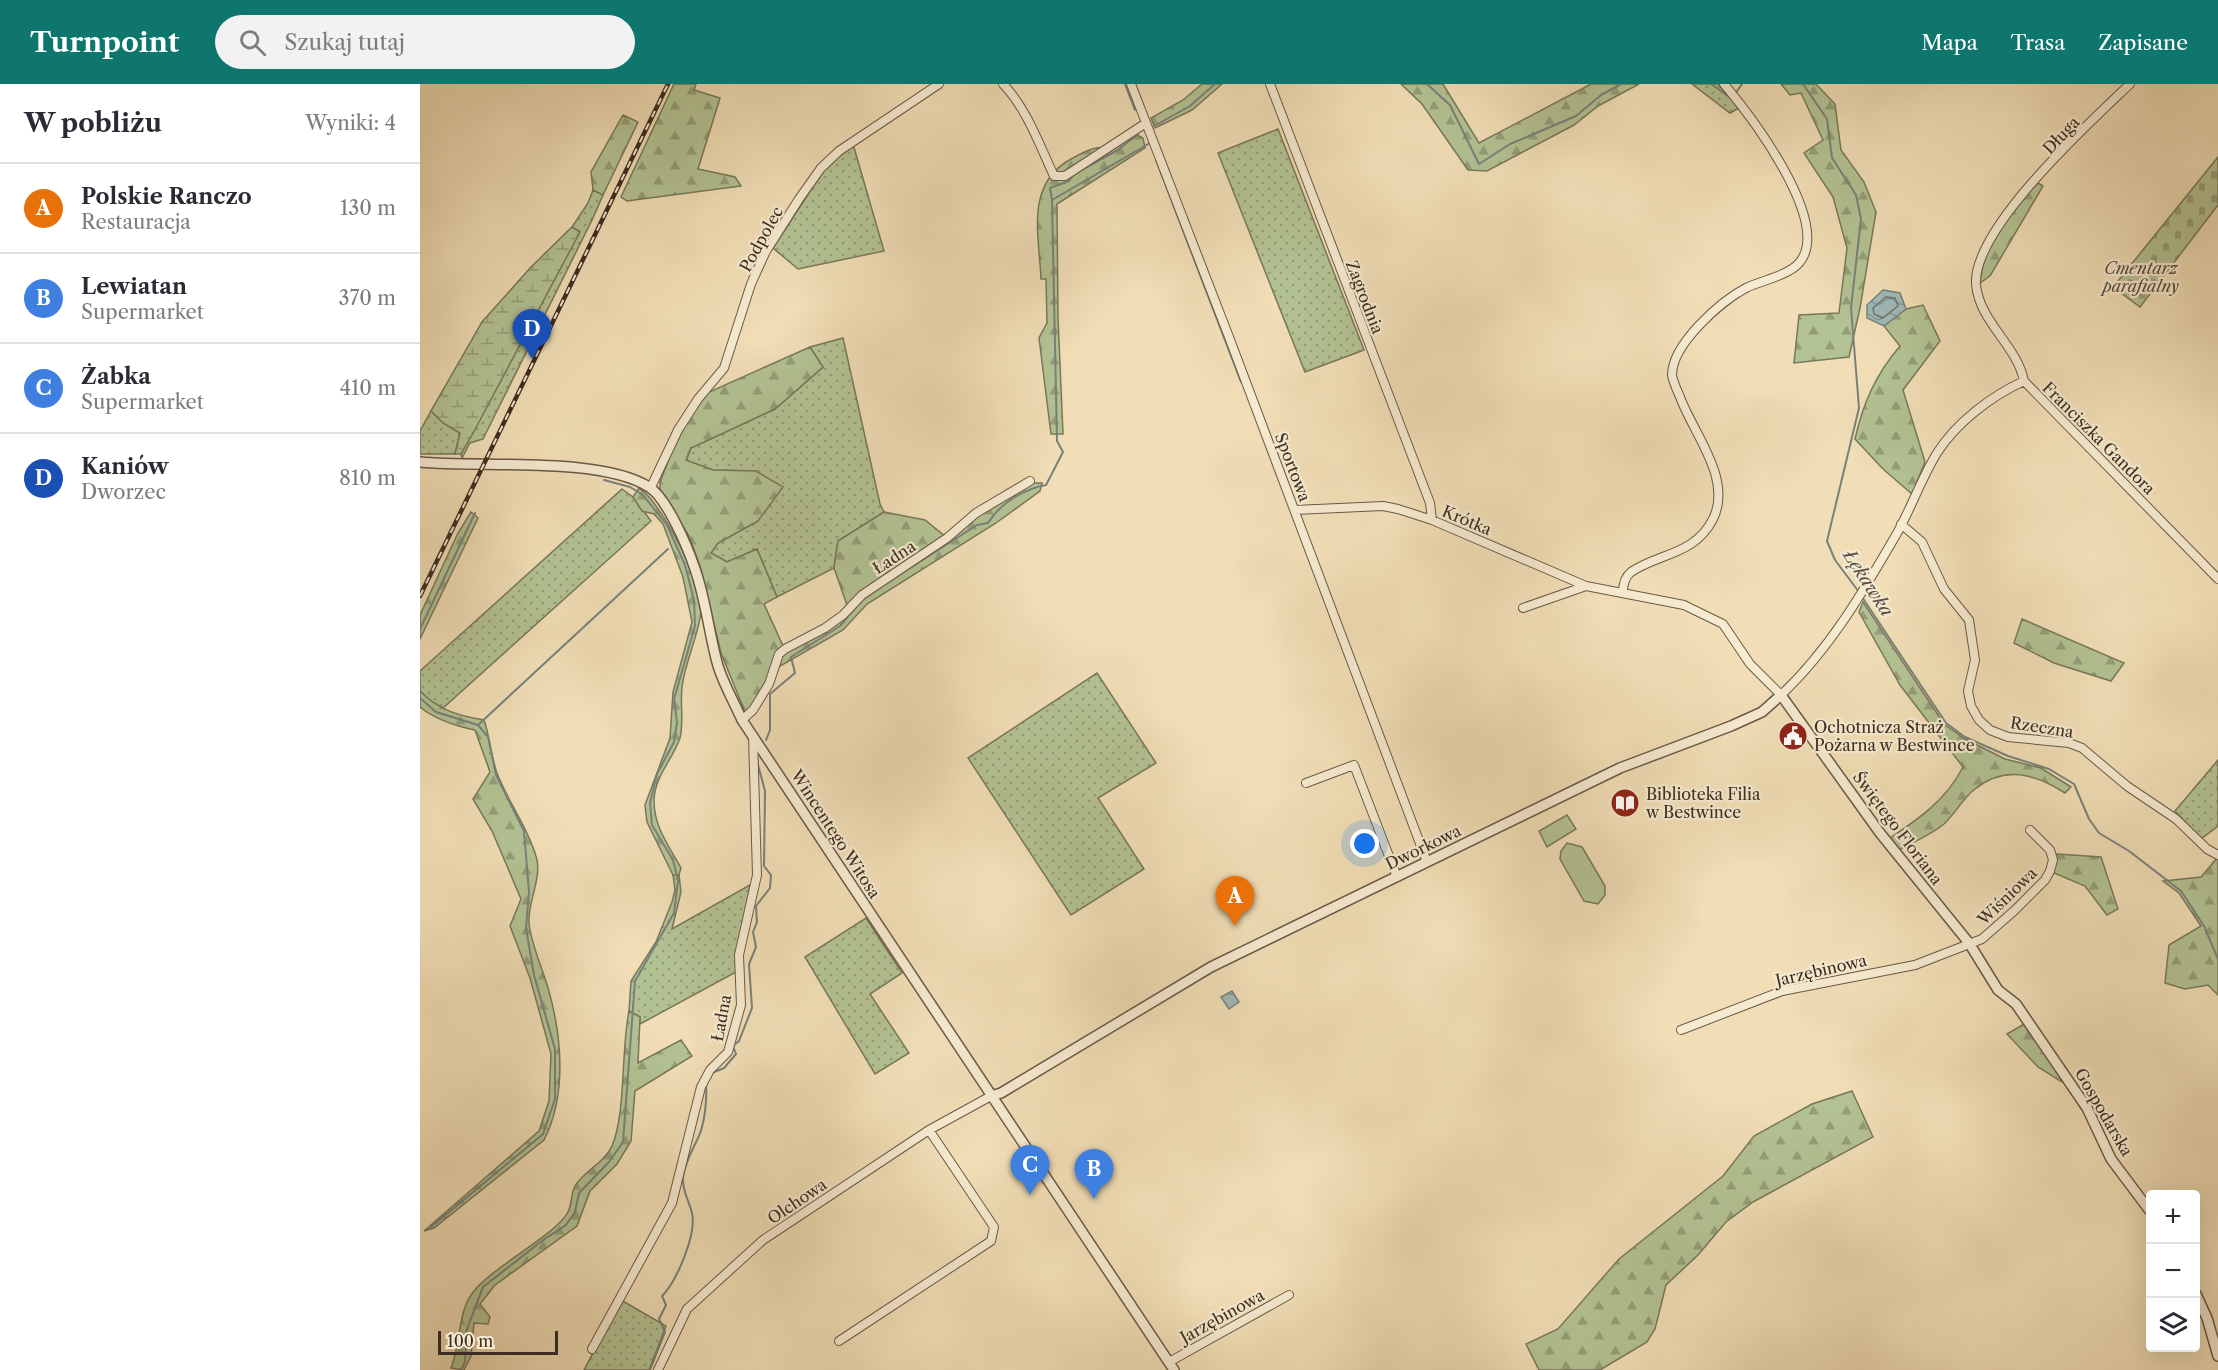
<!DOCTYPE html>
<html lang="pl">
<meta charset="utf-8">
<style>
:root{--surface:#fff;--page:#f2f2f3;--text:#2b2b33;--muted:#7c7c81;--line:#e1e1e2;--accent:#0f766e}
body{margin:0;font-family:"Libre Caslon Text",serif;background:var(--page);color:var(--text)}
.controls{position:absolute;right:18px;bottom:18px;display:grid;overflow:hidden;border-radius:6px;box-shadow:0 6px 24px #0002}
.controls button{width:54px;height:54px;display:grid;place-items:center;padding:0;border:0;border-bottom:2px solid var(--line);background:var(--surface);color:var(--text);font:30px sans-serif}
.scale{position:absolute;left:18px;bottom:15px;width:120px;box-sizing:border-box;padding-left:6px;border:3px solid #3d2d22;border-top:0;font-size:16px;line-height:21px;white-space:nowrap;color:#3d2d22;-webkit-text-stroke:4px #f6ead0;paint-order:stroke}
.you{position:absolute;left:945px;top:760px;width:21px;height:21px;margin:-15px;border:4px solid #fff;border-radius:50%;background:#1a73e8;box-shadow:0 0 0 9px #1a73e833}
.badge{display:grid;place-items:center;width:39px;height:39px;border-radius:50%;background:var(--accent);color:#fff;font-size:20px;font-weight:700}
.pin{position:absolute;translate:-50% -50px;filter:drop-shadow(0 2px 3px #0008)}
.pin::after{content:'';position:absolute;top:32px;width:21px;height:18px;background:inherit;clip-path:polygon(0 0,100% 0,50% 100%)}
.list{margin:0;padding:0;list-style:none}
h2{display:flex;justify-content:space-between;align-items:center;height:78px;margin:0;padding:0 24px;font-size:26px}
h2 small{font-size:20px;font-weight:400;color:var(--muted)}
.list li{display:grid;grid-template-columns:39px 1fr auto;gap:18px;align-items:center;box-sizing:border-box;height:90px;padding:0 24px;border-top:2px solid var(--line)}
.list b{display:block;font-size:22px;white-space:nowrap}
.list p{margin:0;font-size:20px;white-space:nowrap;color:var(--muted)}
.list em{font-size:20px;font-style:normal;color:var(--muted)}
.icon{flex:none;width:33px;height:33px;fill:none;stroke:currentColor;stroke-width:2;stroke-linecap:round;stroke-linejoin:round}
.map{position:relative;flex:none;width:1798px;height:1286px;overflow:hidden}
header{display:flex;align-items:center;gap:36px;box-sizing:border-box;height:84px;padding:0 30px;background:var(--accent);color:#fff}
header strong{font-size:28px}
nav{display:flex;gap:33px;margin-inline-start:auto;font-size:21px}
.search{width:420px;height:54px;background:var(--page);display:flex;align-items:center;gap:15px;box-sizing:border-box;padding:0 21px;border-radius:33px;color:var(--muted);font-size:22px}
main{display:flex}
aside{flex:1;background:var(--surface)}
.map>svg:first-child{display:block}
.grass{fill:url(#grass-dots);stroke:#78785a;stroke-width:1.5}
.forest{fill:url(#forest-firs);stroke:#78785a;stroke-width:1.5}
.wetland{fill:url(#wetland-marsh);stroke:#78785a;stroke-width:1.5}
.cemetery{fill:url(#cemetery-stones);stroke:#78785a;stroke-width:1.5}
.pitch{fill:#b3c293;stroke:#78785a;stroke-width:1.5}
.water{fill:url(#water-waves);stroke:#78817c;stroke-width:1.5}
.lines{fill:none;stroke-linecap:round;stroke-linejoin:round}
.shore{stroke:#6e736d;stroke-width:1.5}
.stream{stroke:#78817c;stroke-width:2}
.minor-casing{stroke:#6a5947;stroke-width:10}
.tertiary-casing{stroke:#6a5947;stroke-width:12}
.minor{stroke:#f6ead0;stroke-width:8}
.tertiary{stroke:#f6ead0;stroke-width:9}
.rail-casing{stroke:#3d2d22;stroke-width:4.5}
.rail{stroke:#f6ead0;stroke-width:2;stroke-dasharray:7;stroke-linecap:butt}
.labels{text-anchor:middle;dominant-baseline:central;stroke-width:4.5;stroke-linejoin:round;paint-order:stroke}
.street-label{font-size:16px;fill:#3d2d22;stroke:#f6ead0}
.park-label{font-size:16px;font-style:italic;fill:#554b39;stroke:#f6ead0}
.poi-label{font-size:16px;fill:#3d2d22;stroke:#f6ead0;text-anchor:start}
.water-label{font-size:18px;font-style:italic;fill:#565048;stroke:#f6ead0}
</style>
<header>
<strong>Turnpoint</strong>
<div class="search"><svg class="icon" aria-label="search" viewBox="0 0 24 24"><circle cx="10" cy="10" r="6"/><path d="M15 15l6 6"/></svg>Szukaj tutaj</div>
<nav><a>Mapa</a><a>Trasa</a><a>Zapisane</a></nav>
</header>
<main>
<aside>
<h2>W pobliżu<small>Wyniki: 4</small></h2>
<ul class="list">
<li><span class="badge" style="background:#e8710a">A</span><div><b>Polskie Ranczo</b><p>Restauracja</p></div><em>130 m</em></li>
<li><span class="badge" style="background:#3f7fe0">B</span><div><b>Lewiatan</b><p>Supermarket</p></div><em>370 m</em></li>
<li><span class="badge" style="background:#3f7fe0">C</span><div><b>Żabka</b><p>Supermarket</p></div><em>410 m</em></li>
<li><span class="badge" style="background:#1a4fb4">D</span><div><b>Kaniów</b><p>Dworzec</p></div><em>810 m</em></li>
</ul>
</aside>
<div class="map">
<svg width="1798" height="1286" viewBox="0 0 1798 1286">
<defs>
<pattern id="grass-dots" width="8" height="8" patternUnits="userSpaceOnUse" patternTransform="scale(1.5)"><rect width="8" height="8" fill="#b3c293"/><path d="M2 2h.1M6 6h.1" fill="none" stroke="#939e78" stroke-width="1.8" stroke-linecap="round"/></pattern>
<pattern id="forest-firs" width="22" height="20" patternUnits="userSpaceOnUse" patternTransform="scale(1.5)"><rect width="22" height="20" fill="#b3c293"/><path d="M5 1l3.5 6h-7zM16 11l3.5 6h-7z" fill="#939e78"/></pattern>
<pattern id="wetland-marsh" width="20" height="14" patternUnits="userSpaceOnUse" patternTransform="scale(1.5)"><rect width="20" height="14" fill="#b3c293"/><path d="M1 5h8M5 5V1M11 12h8M15 12V8" fill="none" stroke="#939e78"/></pattern>
<pattern id="cemetery-stones" width="16" height="16" patternUnits="userSpaceOnUse" patternTransform="scale(1.5)"><rect width="16" height="16" fill="#b3c293"/><path d="M2 7V4a2 2 0 0 1 4 0v3zM10 15v-3a2 2 0 0 1 4 0v3z" fill="#939e78"/></pattern>
<pattern id="water-waves" width="16" height="10" patternUnits="userSpaceOnUse" patternTransform="scale(1.5)"><rect width="16" height="10" fill="#9fb9b8"/><path d="M0 5q4-4 8 0t8 0" fill="none" stroke="#839795"/></pattern>
</defs>
<rect width="100%" height="100%" fill="#f1deb6"/>
<filter id="stains"><feTurbulence type="fractalNoise" baseFrequency=".00333" numOctaves="4"/><feColorMatrix values="0 0 0 0 .2 0 0 0 0 .09 0 0 0 0 .02 0 0 0 .5 -.17"/></filter>
<radialGradient id="worn" r=".72"><stop offset=".6" stop-color="#630" stop-opacity="0"/><stop offset="1" stop-color="#630" stop-opacity=".3"/></radialGradient>
<!-- grass -->
<path class="grass" d="M 1272,0 L 1298,0 L 1319,24 L 1310,29 Z
M 858,45 L 944,266 L 885,288 L 798,69 Z
M 433,60 L 464,167 L 378,185 L 353,164 L 404,86 Z
M 173,106 L 183,111 L 172,136 L 63,355 L 50,359 L 42,374 L 41,370 L 159,148 L 152,143 L 168,119 Z
M 423,254 L 460,420 L 464,428 L 418,457 L 414,484 L 357,513 L 337,465 L 307,478 L 291,469 L 298,459 L 338,437 L 336,387 L 293,386 L 266,377 L 271,364 L 355,325 L 403,283 L 390,263 Z
M 11,327 L 23,339 L 40,349 L 35,370 L 0,370 L 0,347 Z
M 202,405 L 213,413 L 231,437 L 23,624 L 10,617 L 0,607 L 0,587 Z
M 677,589 L 736,679 L 678,714 L 724,785 L 651,831 L 548,674 Z
M 1798,676 L 1798,742 L 1781,755 L 1755,727 Z
M 253,791 L 259,791 L 261,808 L 252,845 L 330,801 L 316,888 L 220,940 L 220,933 L 209,927 L 211,897 L 236,858 L 252,818 L 255,806 Z
M 446,834 L 482,889 L 450,910 L 489,969 L 455,990 L 385,873 Z
M 201,1216 L 246,1242 L 229,1286 L 164,1286 Z"/>
<!-- forest -->
<path class="forest" d="M 254,0 L 276,0 L 274,6 L 300,14 L 278,85 L 315,93 L 321,102 L 207,117 L 201,113 Z
M 782,0 L 802,0 L 772,26 L 735,44 L 731,34 L 763,16 Z
M 981,0 L 1023,0 L 1059,59 L 1171,0 L 1219,0 L 1178,22 L 1154,41 L 1067,87 L 1048,86 L 1002,20 Z
M 1361,0 L 1396,0 L 1415,20 L 1421,66 L 1444,98 L 1456,128 L 1440,224 L 1429,273 L 1374,279 L 1379,231 L 1419,229 L 1427,164 L 1413,113 L 1384,69 L 1403,56 L 1381,9 L 1370,11 Z
M 203,31 L 218,38 L 183,111 L 173,106 L 171,88 Z
M 715,50 L 723,54 L 725,64 L 637,120 L 638,234 L 643,350 L 631,350 L 619,254 L 627,239 L 626,195 L 621,195 C 619,150 605,100 651,75 C 669,65 674,62 694,64 Z
M 1618,99 L 1623,102 L 1570,192 L 1560,199 C 1563,158 1590,127 1618,99 Z
M 1503,221 L 1520,257 L 1483,306 L 1505,378 L 1492,410 L 1463,385 L 1435,355 C 1443,319 1456,290 1480,262 L 1464,242 L 1486,225 Z
M 390,263 L 403,283 L 355,325 L 271,364 L 266,376 L 293,386 L 336,387 L 363,403 L 338,437 L 298,459 L 291,469 L 307,478 L 337,465 L 357,513 L 344,520 L 364,564 L 332,625 L 325,628 L 301,569 L 280,482 L 269,452 L 240,406 L 240,398 L 260,347 L 287,309 Z
M 612,399 L 622,399 L 620,407 L 576,439 L 447,520 L 423,546 L 357,584 L 361,571 L 406,545 L 443,512 L 558,431 Z
M 219,404 C 241,417 285,503 281,528 C 278,553 265,578 262,603 C 260,619 264,639 260,654 C 253,675 234,693 234,717 C 234,743 249,762 261,784 L 259,791 L 253,791 L 227,738 L 225,721 L 250,654 L 253,608 L 272,538 L 263,493 L 243,440 L 234,430 L 222,427 L 213,413 Z
M 51,428 L 58,434 L 0,555 L 0,531 L 38,449 Z
M 464,428 L 505,436 L 526,453 L 428,524 L 414,484 L 418,457 Z
M 1443,518 L 1524,640 L 1545,655 L 1585,675 L 1621,684 L 1651,703 L 1645,709 C 1615,690 1585,681 1555,705 C 1543,714 1535,730 1524,740 C 1511,751 1493,758 1479,766 L 1470,754 C 1500,734 1526,716 1543,683 L 1480,601 L 1439,528 Z
M 1602,535 L 1704,579 L 1691,597 L 1634,579 L 1594,559 Z
M 0,607 C 18,626 39,632 64,636 C 70,653 71,673 77,689 C 88,718 107,742 116,772 C 123,793 107,819 109,839 C 111,860 122,883 128,904 C 142,952 147,1011 124,1056 L 14,1144 L 4,1147 L 119,1047 L 129,1017 L 131,970 L 110,894 L 90,842 L 101,815 L 72,747 L 53,715 L 70,688 L 55,646 C 36,642 16,636 0,623 Z
M 1637,770 L 1681,773 L 1698,825 L 1687,831 L 1665,802 L 1632,788 Z
M 1798,773 L 1798,911 L 1788,901 L 1765,905 L 1745,899 L 1749,861 L 1781,842 L 1759,809 L 1743,797 L 1781,793 Z
M 209,927 L 220,933 L 218,979 L 261,956 L 272,972 L 215,1007 L 211,1057 L 197,1080 L 170,1107 L 157,1142 L 75,1201 L 60,1220 L 70,1233 L 68,1240 L 54,1239 L 51,1272 L 44,1286 L 31,1284 C 41,1261 37,1227 54,1207 C 74,1182 137,1150 148,1128 C 152,1120 151,1109 155,1102 C 164,1087 185,1078 192,1062 C 206,1029 201,966 209,927 Z
M 1606,939 L 1647,997 L 1642,998 L 1618,983 L 1587,950 Z
M 1432,1007 L 1453,1053 L 1333,1118 L 1306,1138 L 1278,1171 L 1246,1201 L 1235,1245 L 1227,1258 L 1180,1286 L 1119,1286 L 1106,1260 L 1138,1245 L 1199,1175 L 1303,1092 L 1334,1052 L 1392,1020 Z"/>
<!-- wetland -->
<path class="wetland" d="M 152,143 L 160,148 L 51,353 L 41,370 L 35,370 L 40,349 L 23,339 L 11,327 L 62,238 L 111,183 Z"/>
<!-- cemetery -->
<path class="cemetery" d="M 1798,73 L 1798,121 L 1720,223 L 1693,203 Z"/>
<!-- pitch -->
<path class="pitch" d="M 1147,731 L 1156,745 L 1127,763 L 1119,747 Z
M 1147,759 L 1162,763 L 1185,802 L 1185,811 L 1178,820 L 1164,817 L 1140,775 L 1141,767 Z"/>
<!-- water -->
<path class="water" d="M 1463,206 L 1480,209 L 1486,225 L 1464,242 L 1447,234 L 1447,221 Z
M 812,907 L 819,918 L 809,925 L 801,913 Z"/>
<g class="lines">
<!-- shore -->
<path class="shore" d="M 1466,213 L 1475,214 L 1478,222 L 1463,234 L 1454,230 L 1453,224 Z"/>
<!-- stream -->
<path class="stream" d="M 705,0 L 715,26
M 1007,0 L 1030,21 L 1059,80 L 1090,60 L 1156,32 L 1181,11 L 1201,0
M 1291,0 L 1311,14
M 1383,0 L 1407,35 L 1412,74 L 1436,111 L 1441,135 L 1431,224 L 1439,324 L 1407,457 L 1415,476 L 1439,508
M 1315,10 L 1322,0
M 736,41 L 770,22 L 795,0
M 736,76 L 821,298
M 632,116 L 630,104 L 649,97 L 654,90 L 698,66 L 718,50
M 1442,513 L 1526,639 L 1545,653 L 1588,672 L 1629,685 L 1654,700 L 1669,735 L 1679,749 L 1709,767 L 1761,807 L 1784,842 L 1798,875
M 0,545 L 55,429
M 0,614 L 16,628 L 58,641 L 68,653 L 76,691 L 104,747 L 109,808 L 106,844 L 114,891 L 135,965 L 135,1015 L 123,1050 L 11,1143
M 58,641 L 248,465
M 346,656 L 350,646 L 350,610 L 375,589 L 371,573 L 420,542 L 441,517 L 462,502 L 557,441 L 568,439 C 580,419 604,405 626,401 L 643,368 L 637,357 L 632,116 L 730,59
M 292,989 L 304,984 L 316,970 L 313,962 L 319,957 L 332,924 L 329,880 L 336,863 L 333,848 L 337,838 L 336,822 L 350,804 L 351,791 L 344,782 L 345,707 L 337,677
M 41,1286 L 45,1278 L 47,1245 L 63,1203 L 123,1156 L 146,1141 L 155,1128 L 159,1109 L 189,1078 L 203,1058 L 215,897 L 254,829 L 258,796 L 253,776 L 232,741 L 230,719 L 237,690 L 254,658 L 257,639 L 254,615 L 275,542 L 274,516 L 265,481 L 247,441 L 223,411 L 210,403 L 184,396
M 230,1286 L 245,1248 L 239,1235 L 246,1221 L 242,1212 C 256,1198 277,1151 272,1129 C 269,1116 262,1108 263,1093 C 265,1079 272,1067 278,1054 C 285,1040 287,1015 286,1000"/>
<!-- minor casing -->
<g class="minor-casing">
<path id="minor" d="M 583,0 C 607,25 619,60 634,92 L 645,92 L 726,39
M 711,0 L 809,253 L 1007,778
M 850,0 L 1010,419 L 1012,436
M 1710,0 C 1669,39 1553,144 1556,200 C 1559,238 1597,261 1604,297 L 1798,495
M 231,403 L 258,346 L 278,315 L 304,284 L 331,200 L 346,167 L 379,115 L 401,84 L 419,67 L 519,0
M 875,426 L 963,422 L 978,425 L 1012,436 L 1166,502 L 1264,521 L 1303,540 L 1330,580 L 1361,611 C 1409,566 1443,508 1476,451 C 1491,425 1501,395 1517,369 C 1536,339 1571,312 1604,297
M 1481,440 L 1502,458 L 1524,505 L 1549,536 L 1555,576 L 1548,607 L 1551,622 L 1559,636 L 1570,646 L 1588,653 L 1649,659 L 1662,664 L 1707,702 L 1756,735 L 1787,765 L 1798,771
M 1203,508 C 1203,501 1205,493 1211,488 C 1239,469 1275,471 1293,435 C 1313,395 1273,349 1260,313 C 1257,306 1253,298 1252,291 C 1252,260 1301,217 1326,204 C 1342,196 1373,191 1382,175 C 1408,133 1331,32 1304,0
M 1103,524 L 1166,502
M 322,636 L 333,626 L 349,600 L 359,570 L 365,565 L 405,544 L 423,531 L 442,511 L 527,454 L 556,429 L 610,397
M 886,699 L 934,681 L 977,793
M 1261,946 L 1362,907 L 1495,881 L 1562,855 L 1595,826 L 1625,796 L 1630,787 L 1633,776 L 1630,766 L 1610,746
M 419,1257 L 571,1157 L 574,1143 L 509,1046
M 172,1265 L 252,1119 L 281,1003 L 290,986 L 308,968 L 321,921 L 319,871 L 337,791 L 333,652
M 749,1278 L 869,1211
M 238,1286 L 267,1225 L 343,1156 L 509,1046 L 571,1012"/>
</g>
<!-- tertiary casing -->
<g class="tertiary-casing">
<path id="tertiary" d="M 0,378 C 60,384 180,372 229,403 C 247,414 268,464 275,485 C 286,516 289,550 298,582 C 304,601 314,618 322,636 L 754,1286
M 571,1012 L 581,1009 L 791,883 L 1200,684 L 1311,642 L 1342,628 L 1361,611 L 1460,749 L 1549,859 L 1578,906 L 1596,920 L 1667,1024 L 1691,1075 L 1730,1127
M 1776,1210 L 1787,1234 L 1798,1272"/>
</g>
<!-- minor -->
<use href="#minor" class="minor"/>
<!-- tertiary -->
<use href="#tertiary" class="tertiary"/>
<!-- rail casing -->
<g class="rail-casing">
<path id="rail" d="M 0,512 L 248,0"/>
</g>
<!-- rail -->
<use href="#rail" class="rail"/>
</g>
<!-- icons -->
<defs>
<g id="civic-disc" transform="scale(1.5)"><circle r="9.5" fill="#8f2418" stroke="#f6ead0"/><path d="M-.6-6.5H3V-4.5H.6V-3L4-1V1h2V6H-6V1h2V-1L-.6-3ZM-1.2 2.5V6h2.4V2.5Z" fill="#fff"/></g>
<g id="library-disc" transform="scale(1.5)"><circle r="9.5" fill="#8f2418" stroke="#f6ead0"/><path d="M-6-4Q-3-5.5-.7-3.5V5Q-3 3-6 4ZM6-4Q3-5.5 .7-3.5V5Q3 3 6 4Z" fill="#fff"/></g>
</defs>
<g fill-rule="evenodd">
<use href="#civic-disc" x="1373" y="652"/>
<use href="#library-disc" x="1205" y="719"/>
</g>
<g class="labels">
<!-- street labels -->
<g class="street-label">
<text transform="translate(1641 51) rotate(-46)">Długa</text>
<text transform="translate(341 155) rotate(-61)">Podpolec</text>
<text transform="translate(945 213) rotate(69)">Zagrodnia</text>
<text transform="translate(1679 354) rotate(45)">Franciszka Gandora</text>
<text transform="translate(873 383) rotate(69)">Sportowa</text>
<text transform="translate(1047 436) rotate(23)">Krótka</text>
<text transform="translate(474 473) rotate(-33)">Ładna</text>
<text transform="translate(1622 643) rotate(9)">Rzeczna</text>
<text transform="translate(1478 744) rotate(53)">Świętego Floriana</text>
<text transform="translate(416 750) rotate(57)">Wincentego Witosa</text>
<text transform="translate(1003 763) rotate(-26)">Dworkowa</text>
<text transform="translate(1587 812) rotate(-44)">Wiśniowa</text>
<text transform="translate(1401 886) rotate(-13)">Jarzębinowa</text>
<text transform="translate(301 934) rotate(-79)">Ładna</text>
<text transform="translate(1684 1028) rotate(60)">Gospodarska</text>
<text transform="translate(377 1117) rotate(-34)">Olchowa</text>
<text transform="translate(802 1232) rotate(-29)">Jarzębinowa</text>
</g>
<!-- park labels -->
<g class="park-label">
<text x="1721" y="184">Cmentarz<tspan x="1721" dy="18">parafialny</tspan></text>
</g>
<!-- poi labels -->
<g class="poi-label">
<text x="1394" y="643">Ochotnicza Straż<tspan x="1394" dy="18">Pożarna w Bestwince</tspan></text>
<text x="1226" y="710">Biblioteka Filia<tspan x="1226" dy="18">w Bestwince</tspan></text>
</g>
<!-- water labels -->
<g class="water-label">
<text transform="translate(1448 499) rotate(57)">Łękawka</text>
</g>
</g>
<rect width="100%" height="100%" filter="url(#stains)"/>
<rect width="100%" height="100%" fill="url(#worn)"/>
</svg>
<div class="controls">
<button>+</button>
<button>−</button>
<button><svg class="icon" aria-label="layers" viewBox="0 0 24 24"><path d="M12 4l9 5-9 5-9-5zM3 14l9 5 9-5"/></svg></button>
</div>
<div class="scale">100 m</div>
<div class="you"></div>
<div class="pin badge" style="left:815px;top:842px;background:#e8710a">A</div>
<div class="pin badge" style="left:674px;top:1115px;background:#3f7fe0">B</div>
<div class="pin badge" style="left:610px;top:1111px;background:#3f7fe0">C</div>
<div class="pin badge" style="left:112px;top:275px;background:#1a4fb4">D</div>
</div>
</main>
